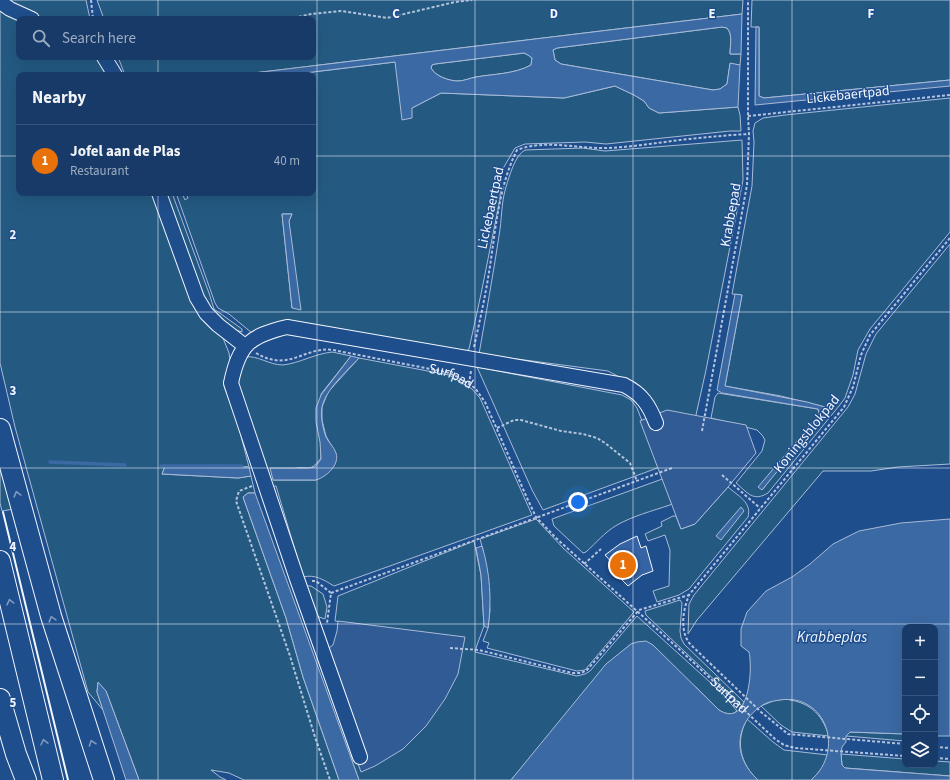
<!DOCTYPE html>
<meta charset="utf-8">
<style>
:root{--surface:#173a69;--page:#244571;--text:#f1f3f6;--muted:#9eadc0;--line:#36547d;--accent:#e69b98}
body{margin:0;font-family:"Source Sans 3",sans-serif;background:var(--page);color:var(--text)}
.controls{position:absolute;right:12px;bottom:12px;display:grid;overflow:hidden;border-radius:8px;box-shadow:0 4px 16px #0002}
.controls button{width:36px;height:36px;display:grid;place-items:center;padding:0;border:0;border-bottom:1px solid var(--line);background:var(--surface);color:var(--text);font:20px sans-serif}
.you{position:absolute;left:578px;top:502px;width:14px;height:14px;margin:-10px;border:3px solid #fff;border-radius:50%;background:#1a73e8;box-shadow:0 0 0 6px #1a73e833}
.badge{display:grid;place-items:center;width:26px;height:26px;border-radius:50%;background:var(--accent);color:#fff;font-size:13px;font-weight:700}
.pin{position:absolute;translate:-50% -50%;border:2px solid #fff;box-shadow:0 1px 4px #0006}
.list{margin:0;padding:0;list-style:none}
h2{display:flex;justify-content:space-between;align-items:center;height:52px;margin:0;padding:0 16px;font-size:17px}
h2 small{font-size:13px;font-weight:400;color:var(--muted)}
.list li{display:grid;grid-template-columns:26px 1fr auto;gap:12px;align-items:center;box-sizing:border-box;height:72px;padding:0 16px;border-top:1px solid var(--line)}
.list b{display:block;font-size:15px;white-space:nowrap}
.list p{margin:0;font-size:13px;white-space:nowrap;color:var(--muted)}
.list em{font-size:13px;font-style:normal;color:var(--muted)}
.icon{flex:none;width:22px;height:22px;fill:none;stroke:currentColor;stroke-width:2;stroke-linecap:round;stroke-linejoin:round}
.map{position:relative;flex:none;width:950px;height:780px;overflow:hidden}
.search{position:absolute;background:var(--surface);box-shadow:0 4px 16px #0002;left:16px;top:16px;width:300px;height:44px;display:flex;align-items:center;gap:10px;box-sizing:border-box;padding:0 14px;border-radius:8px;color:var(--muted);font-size:15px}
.panel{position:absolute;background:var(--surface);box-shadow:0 4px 16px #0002;left:16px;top:72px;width:300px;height:124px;border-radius:8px}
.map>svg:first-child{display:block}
.green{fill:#245a82;stroke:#a8bbd7;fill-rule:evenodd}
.parking{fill:#305b95;stroke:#a8bbd7}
.water{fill:#3b69a3;stroke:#a8bbd7;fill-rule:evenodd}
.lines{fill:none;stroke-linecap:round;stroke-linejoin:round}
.stream{stroke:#3b69a3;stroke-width:3.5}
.building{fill:#3563a3;stroke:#f2f6ff}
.minor-casing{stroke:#f2f6ff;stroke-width:16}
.highway-casing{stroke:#f2f6ff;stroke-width:22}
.path{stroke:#b3c4dc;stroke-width:2;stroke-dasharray:3 2;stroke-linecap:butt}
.minor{stroke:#1f4e8c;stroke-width:14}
.highway{stroke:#1f4e8c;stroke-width:20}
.wall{stroke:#f2f6ff;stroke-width:2}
.oneway{stroke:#7e9ac0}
.grid{fill:none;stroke:#f2f6ff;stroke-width:1;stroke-opacity:0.55}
.labels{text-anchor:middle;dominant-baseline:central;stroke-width:3;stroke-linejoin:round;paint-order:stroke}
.street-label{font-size:14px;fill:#f2f6ff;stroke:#1f4e8c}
.water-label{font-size:15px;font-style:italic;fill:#f2f6ff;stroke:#1f4e8c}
.grid-label{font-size:13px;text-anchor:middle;font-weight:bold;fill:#f2f6ff;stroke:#1f4e8c;stroke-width:3;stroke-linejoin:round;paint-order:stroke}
</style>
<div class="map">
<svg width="950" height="780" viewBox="0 0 950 780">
<rect width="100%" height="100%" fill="#1f4e8c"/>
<!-- green -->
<path class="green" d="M 7,0 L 86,0 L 90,19 L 45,19 L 13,4 Z
M 97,0 L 743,0 L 742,14 L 237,75 L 125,75 L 118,57 L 313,57 L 313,19 L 104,19 Z
M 752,0 L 950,0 L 950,80 L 764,98 L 759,96 L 759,27 L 751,27 Z
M 0,8 L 19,19 L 19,57 L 96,57 L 108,75 L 19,75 L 19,193 L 152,193 L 189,297 L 197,312 L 207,325 L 223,338 L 229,353 L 230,360 L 224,386 L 238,424 L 249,467 L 165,466 L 162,474 L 238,478 L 251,476 L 255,493 L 248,493 L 243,497 L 286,618 L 303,677 L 339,780 L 244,780 L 229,773 L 211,770 L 220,777 L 226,780 L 139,780 L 106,691 L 98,683 L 97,692 L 103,710 L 88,692 L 15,427 L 0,363 Z
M 722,27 L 727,28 C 733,34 730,46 730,54 L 741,54 L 740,65 L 730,64 L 727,84 L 720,89 L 713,90 L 561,64 L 555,60 L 553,50 L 557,48 Z
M 524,53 L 528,55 L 532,58 L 531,65 C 515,74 494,74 476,77 C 470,78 464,81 458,81 C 449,81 435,76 431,68 L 432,65 L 435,64 Z
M 395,62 L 412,108 L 441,93 L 564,98 L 615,86 L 634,95 L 644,101 L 649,108 L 659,113 L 738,107 L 740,115 L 741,131 L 730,131 L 606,144 L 585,142 L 525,144 L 515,148 L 501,172 L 500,199 L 481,294 L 469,349 L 465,352 L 292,322 L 252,333 L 229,314 L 218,308 L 215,303 L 176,193 L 182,193 L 185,200 L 188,198 L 186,193 L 313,193 L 313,75 L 288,75 ZM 282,214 L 292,214 L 289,221 L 292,308 Z
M 950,98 L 950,232 L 870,329 L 858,350 L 853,375 L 845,398 L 839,406 L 768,493 C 753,502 748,493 736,483 L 762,451 L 765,440 L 762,435 L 757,430 L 711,418 L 715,397 L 718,393 L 818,409 L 819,413 L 817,417 L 762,490 L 825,407 L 781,396 L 725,386 L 742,295 L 732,294 L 752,186 L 754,142 L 753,131 L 755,123 L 763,118 L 785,115 Z
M 742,140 L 743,180 L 706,370 L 694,424 L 664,420 L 625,380 L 608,371 L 479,354 C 486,314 493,275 499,236 C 502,219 501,203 506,187 C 509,177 515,155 525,150 L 583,148 L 605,151 Z
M 165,193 L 172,193 L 209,293 L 214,309 L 242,329 L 242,332 L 233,329 L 216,316 L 204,298 Z
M 950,244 L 950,464 L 898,467 L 871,471 L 823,471 L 697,620 L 688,634 L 689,604 L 694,595 L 848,407 L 855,394 L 866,354 L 876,334 Z
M 332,352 L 351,356 L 321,394 L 321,458 C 308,475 308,464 293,469 C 286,471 279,476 273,480 L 316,480 L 336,454 L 326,436 L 322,420 L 322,407 L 328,392 L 359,358 L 449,375 L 472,389 L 480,398 L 532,515 L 334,586 C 324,580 315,574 303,577 L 276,486 L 269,487 L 236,393 L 237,372 L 246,357 C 257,355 269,365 283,365 C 300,363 314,354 332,352 Z
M 477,367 L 622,395 L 631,400 L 637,408 L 660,467 L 543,510 L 532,490 Z
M 0,455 L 14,509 L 2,511 L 0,503 Z
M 665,478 L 674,502 L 670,505 C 652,511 633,516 617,525 C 605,532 596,543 586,552 L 583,553 L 554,526 L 552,519 Z
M 728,487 C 738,496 752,502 748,517 L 689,589 L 679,595 L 657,602 L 653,591 L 669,586 L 670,550 L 665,535 L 648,541 L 645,534 L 662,526 L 661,522 L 673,516 L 676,516 L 681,529 L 695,524 Z
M 536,519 L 563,548 L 634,612 L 585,670 L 577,671 L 487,648 L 489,643 L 483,641 L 488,628 L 490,610 L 483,550 L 480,539 Z
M 474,541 L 481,575 L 484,626 L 477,645 L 475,652 L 577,676 L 585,674 L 590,671 L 637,616 L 723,694 L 737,711 L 732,714 L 724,713 L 719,710 L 697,688 L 631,644 L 624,650 L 511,780 L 359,780 L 350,756 L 365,758 L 348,623 L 335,621 L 338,596 Z
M 305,586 L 311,586 L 323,594 L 327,607 L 325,619 L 316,616 Z
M 680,600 L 682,603 L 680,631 L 681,638 L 684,644 L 744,702 L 742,706 L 646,615 L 645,611 Z
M 784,699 C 809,702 821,712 829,736 L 792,732 L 781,725 L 761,706 L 773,701 Z
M 747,719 L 773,742 L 784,750 L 828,755 C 825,765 819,773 811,780 L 758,780 C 740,764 735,741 747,719 Z
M 850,732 L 905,734 L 905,741 L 846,736 Z
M 841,754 L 905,759 L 905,765 L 935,765 L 935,761 L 950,762 L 950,776 L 845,768 L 842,765 Z"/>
<!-- parking -->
<path class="parking" d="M 667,410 L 746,425 L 756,453 L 728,487 L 695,524 L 681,529 L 640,421 Z
M 338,621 L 465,637 L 458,674 L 445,699 L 426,726 L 403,749 L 375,766 L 361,772 L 319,655 L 333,645 L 337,631 Z"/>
<!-- water -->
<path class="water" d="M 742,14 L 741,54 L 730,54 C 730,46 733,34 727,28 L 722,27 L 557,48 L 553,50 L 555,60 L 561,64 L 713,90 L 720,89 L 727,84 L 730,63 L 740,65 L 738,107 L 659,113 L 649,108 L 644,101 L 634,95 L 615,86 L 564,98 L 441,93 L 412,108 L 412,118 L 402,120 L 395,62 L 288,75 L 237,75 ZM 524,53 L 528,55 L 532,58 L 531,65 C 515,74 493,74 476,77 C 470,78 464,81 458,81 C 449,81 435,76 431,68 L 432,65 L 435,64 Z
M 756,27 L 759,27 L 759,96 L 764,98 L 950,80 L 950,86 L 755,105 Z
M 282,214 L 292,214 L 289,221 L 301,310 L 292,308 Z
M 735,294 L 742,295 L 725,386 L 807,402 L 825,407 L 825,413 L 762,490 L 758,487 L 817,417 L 819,413 L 818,409 L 722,393 L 717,390 Z
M 351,356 L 359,358 C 347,371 326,389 322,407 C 320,415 323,429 326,437 C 329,443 334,447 336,453 C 340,465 326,477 316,480 L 273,480 L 270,468 L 308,468 L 315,467 L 321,459 L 320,442 L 316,422 L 316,408 L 321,395 Z
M 165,466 L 249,467 L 251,476 L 238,478 L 162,474 Z
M 248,493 L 255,493 L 359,780 L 339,780 L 303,677 L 286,618 L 243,497 Z
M 741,507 L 744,511 L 721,540 L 716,536 Z
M 950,519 L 950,736 L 935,736 L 935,627 L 905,627 L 905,734 L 850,732 L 846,736 L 846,742 L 842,747 L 841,754 L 842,765 L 845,768 L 950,776 L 950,780 L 811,780 C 846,750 825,693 780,700 C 773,701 766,702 760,707 C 750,714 744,722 741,734 C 737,752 745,768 758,780 L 511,780 L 606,664 L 631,644 L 637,642 L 646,641 L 653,645 L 719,710 C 749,729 753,670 749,652 L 741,646 L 741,629 L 747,612 L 766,591 L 792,577 L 810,564 L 833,544 L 859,531 L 901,523 Z
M 482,546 C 490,573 492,600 488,628 L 484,626 L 481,575 L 476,548 Z
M 98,682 L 106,691 L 139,780 L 126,780 L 97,692 Z"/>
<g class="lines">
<!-- stream -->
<path class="stream" d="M 50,462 L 125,465
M 161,466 L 242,466"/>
</g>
<!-- building -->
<path class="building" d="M 637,536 L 641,548 L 646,546 L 653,571 L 642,575 L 628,586 L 617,575 L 621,572 L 617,570 L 616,567 L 605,555 L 620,544 Z"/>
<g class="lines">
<!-- minor casing -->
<g class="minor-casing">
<path id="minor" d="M 0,2 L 10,9 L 32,19
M 104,57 L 115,75
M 159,193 L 197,298 L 206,313 L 218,325 L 245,346
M 360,757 L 297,579 L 231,383 C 239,345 249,336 287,327 L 624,385 C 642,394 649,405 656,423"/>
</g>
<!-- highway casing -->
<g class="highway-casing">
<path id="highway" d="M 0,429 L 51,616 L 104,780
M 0,561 L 53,780
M 0,699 L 16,754 L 26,780"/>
</g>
<!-- path -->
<g class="path">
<path d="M 91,0 L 93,19"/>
<path d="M 128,19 L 159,17 L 184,19"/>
<path d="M 289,19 L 311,14 L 341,11 L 387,18 L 455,2 L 472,0"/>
<path d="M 748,116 L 950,95"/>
<path d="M 474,347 C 480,320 486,293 490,266 C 496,226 499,186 517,150 C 545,139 577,149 607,148 C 634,147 661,142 689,139 C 709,137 729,135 749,134"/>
<path id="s1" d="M 256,353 C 289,373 304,346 333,350 L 446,372 L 456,376 L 475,388 L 485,402 L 527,498 L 536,517 L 556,538 L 679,649 L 775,739 L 784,745 L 795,748 L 905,756"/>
<path d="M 469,384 L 471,371"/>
<path d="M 497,428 L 514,420 L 521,420 L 561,431 L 583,434 L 597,438 L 605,443 L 630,463 L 637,481"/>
<path d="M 702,431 L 747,185 L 749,134 L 748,116 L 748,0"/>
<path d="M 722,475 L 760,508"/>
<path d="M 252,486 L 239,491 L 236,501 L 290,656 L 315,737 L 330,780"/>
<path d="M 584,564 L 601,549"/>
<path d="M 312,581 L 316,581 L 331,593 L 327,623"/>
<path d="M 331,593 L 672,468"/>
<path d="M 450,648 L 479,650 L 572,673 L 581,673 L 587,670 L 639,610 L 689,595"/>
<path d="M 905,744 L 788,734 L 761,712 L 691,645 C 679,632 683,610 689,595 L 844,407 L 853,387 L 861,355 L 870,335 L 950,238"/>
<path d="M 935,747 L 950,748"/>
<path d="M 935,758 L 950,759"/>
</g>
<!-- minor -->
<use href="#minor" class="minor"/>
<!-- highway -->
<use href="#highway" class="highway"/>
<!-- wall -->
<path class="wall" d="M 3,512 L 68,780"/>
</g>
<!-- one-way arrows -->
<defs><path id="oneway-chevron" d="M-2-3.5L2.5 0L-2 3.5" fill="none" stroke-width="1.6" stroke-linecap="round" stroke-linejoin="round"/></defs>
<g class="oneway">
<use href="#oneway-chevron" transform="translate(17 494) rotate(-105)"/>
<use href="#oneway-chevron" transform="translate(10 602) rotate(-104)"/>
<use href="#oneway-chevron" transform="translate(52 619) rotate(-106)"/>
<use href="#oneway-chevron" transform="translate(44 742) rotate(-103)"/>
<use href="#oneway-chevron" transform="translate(92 743) rotate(-109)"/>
</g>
<!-- grid -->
<path class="grid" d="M 158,0 L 158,19M 317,0 L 317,780M 475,0 L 475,780M 633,0 L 633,780M 792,0 L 792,780M 158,57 L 158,75M 0,156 L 19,156M 313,156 L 950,156M 158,193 L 158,780M 0,312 L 950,312M 0,468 L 950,468M 0,624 L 950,624"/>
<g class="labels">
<!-- street labels -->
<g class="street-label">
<text transform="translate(848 95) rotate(-6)">Lickebaertpad</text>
<text transform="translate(491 208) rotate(-78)">Lickebaertpad</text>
<text transform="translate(731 215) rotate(-80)">Krabbepad</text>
<text stroke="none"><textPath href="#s1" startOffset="201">Surfpad</textPath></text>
<text transform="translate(807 434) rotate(-51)">Koningsblokpad</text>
<text stroke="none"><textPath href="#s1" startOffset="634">Surfpad</textPath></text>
</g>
<!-- water labels -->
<g class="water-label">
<text x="832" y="637">Krabbeplas</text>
</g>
</g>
<g class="grid-label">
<text x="396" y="18">C</text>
<text x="554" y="18">D</text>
<text x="712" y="18">E</text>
<text x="871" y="18">F</text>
<text x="13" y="239">2</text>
<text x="13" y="395">3</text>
<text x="13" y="551">4</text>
<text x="13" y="707">5</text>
</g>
</svg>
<div class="controls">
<button>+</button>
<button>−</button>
<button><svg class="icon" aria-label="locate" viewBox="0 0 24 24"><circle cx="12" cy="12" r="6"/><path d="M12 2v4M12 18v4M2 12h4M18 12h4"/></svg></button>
<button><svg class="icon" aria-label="layers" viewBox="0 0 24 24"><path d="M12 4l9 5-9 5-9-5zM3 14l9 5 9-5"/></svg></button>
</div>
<div class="you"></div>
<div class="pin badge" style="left:623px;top:565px;background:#e8710a">1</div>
<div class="search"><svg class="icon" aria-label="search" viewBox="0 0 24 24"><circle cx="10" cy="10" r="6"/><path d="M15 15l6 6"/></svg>Search here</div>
<section class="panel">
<h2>Nearby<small></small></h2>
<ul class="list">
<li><span class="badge" style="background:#e8710a">1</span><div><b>Jofel aan de Plas</b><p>Restaurant</p></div><em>40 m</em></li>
</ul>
</section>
</div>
